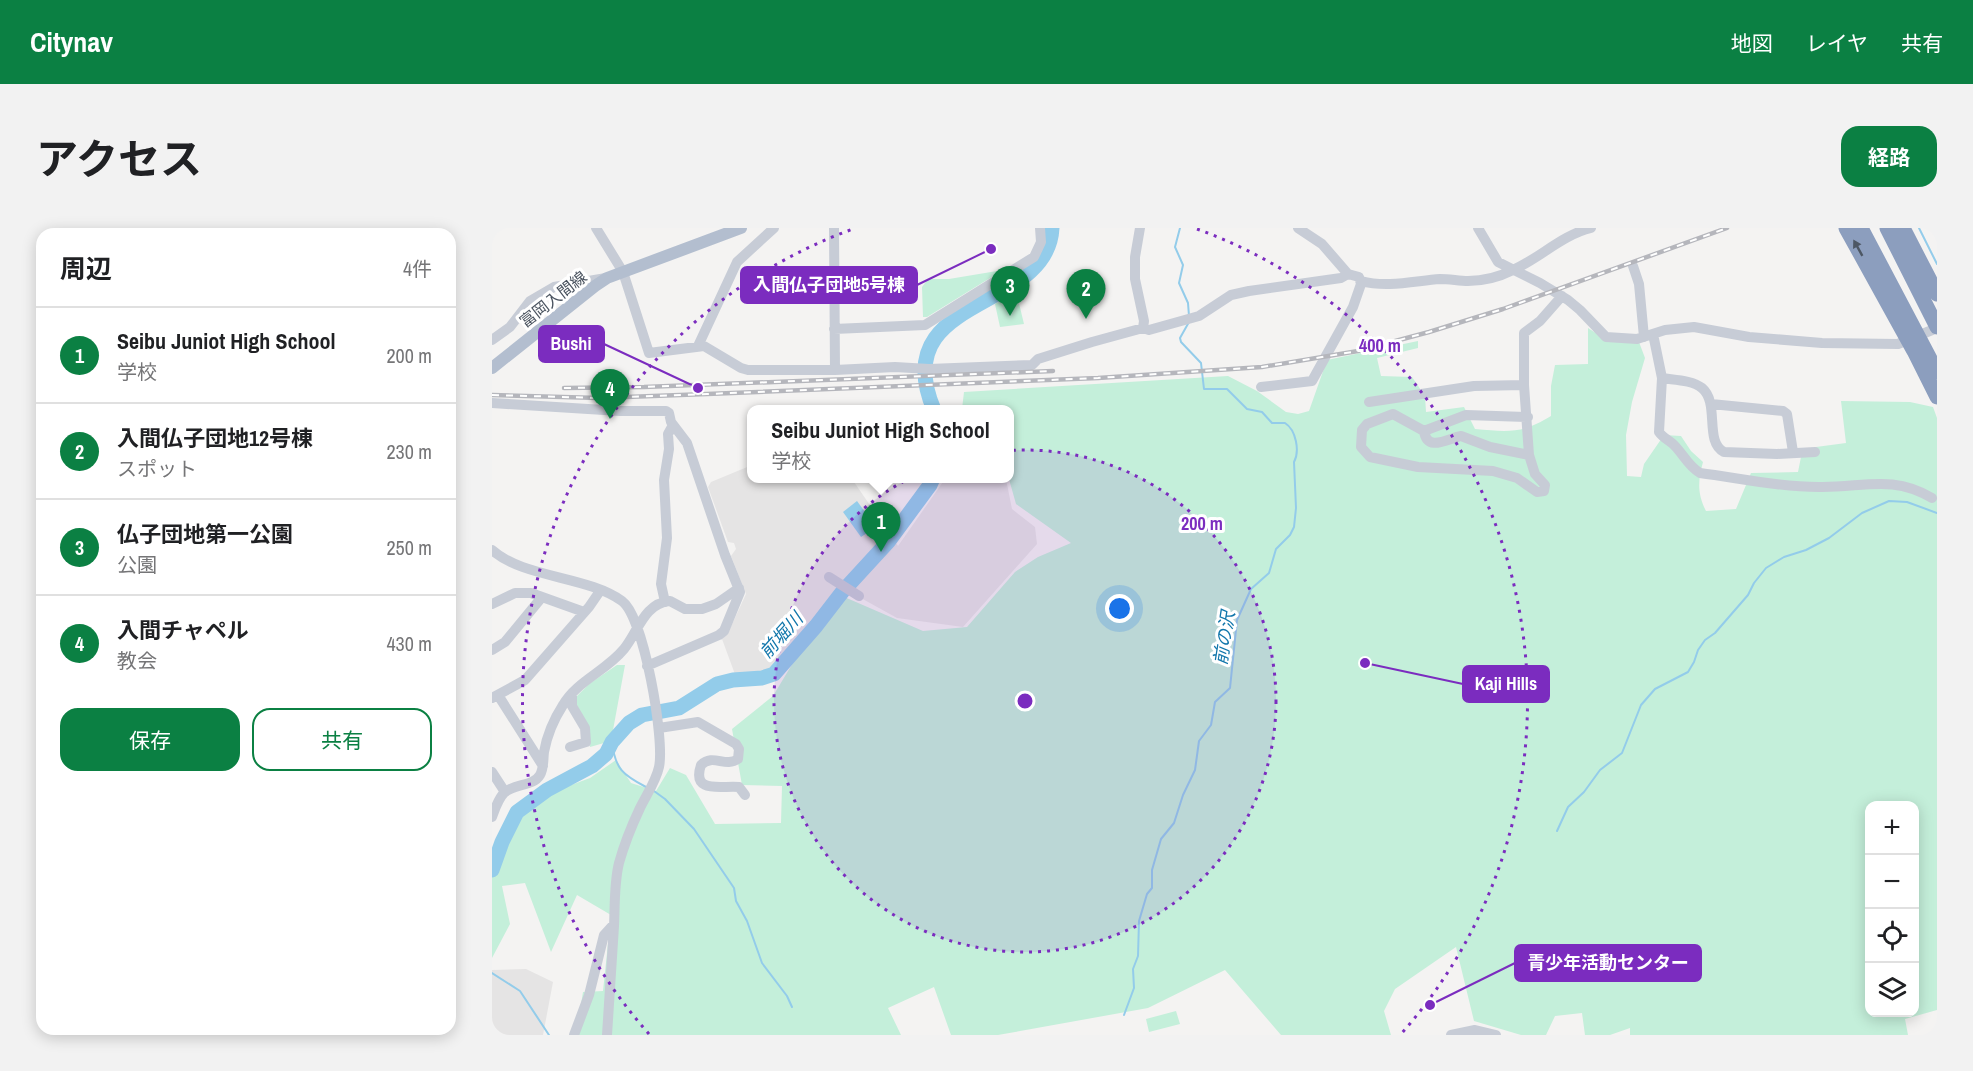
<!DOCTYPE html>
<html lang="ja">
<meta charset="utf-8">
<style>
:root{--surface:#fff;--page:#f2f2f2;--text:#202124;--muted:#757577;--line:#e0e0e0;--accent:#0b8043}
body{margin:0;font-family:"Archivo Narrow","Noto Sans JP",sans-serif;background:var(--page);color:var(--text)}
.controls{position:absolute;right:18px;bottom:18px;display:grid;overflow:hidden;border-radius:12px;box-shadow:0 3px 15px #0003}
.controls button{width:54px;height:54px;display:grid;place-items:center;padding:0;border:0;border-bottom:2px solid var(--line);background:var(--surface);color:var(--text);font:30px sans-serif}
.you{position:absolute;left:628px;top:381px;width:21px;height:21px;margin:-15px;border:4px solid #fff;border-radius:50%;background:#1a73e8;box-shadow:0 0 0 9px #1a73e833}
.badge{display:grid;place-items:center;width:39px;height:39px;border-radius:50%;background:var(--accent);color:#fff;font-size:20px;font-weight:700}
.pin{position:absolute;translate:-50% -50px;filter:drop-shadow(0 2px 3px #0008)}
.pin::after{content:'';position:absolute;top:32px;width:21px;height:18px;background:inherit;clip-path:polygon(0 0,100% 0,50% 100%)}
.popup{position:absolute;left:255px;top:177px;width:267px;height:78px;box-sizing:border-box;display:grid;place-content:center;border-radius:12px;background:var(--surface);filter:drop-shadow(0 2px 4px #0005);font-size:20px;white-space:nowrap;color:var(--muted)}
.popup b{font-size:22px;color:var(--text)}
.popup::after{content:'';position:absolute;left:50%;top:100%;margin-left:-12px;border:12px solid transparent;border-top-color:var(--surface)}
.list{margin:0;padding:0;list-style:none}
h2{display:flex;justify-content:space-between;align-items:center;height:78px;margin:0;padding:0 24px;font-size:26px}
h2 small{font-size:20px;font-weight:400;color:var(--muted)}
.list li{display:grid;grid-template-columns:39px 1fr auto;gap:18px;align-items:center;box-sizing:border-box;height:96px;padding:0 24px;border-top:2px solid var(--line)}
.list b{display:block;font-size:22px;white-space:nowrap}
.list p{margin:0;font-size:20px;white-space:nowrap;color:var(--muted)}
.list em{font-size:20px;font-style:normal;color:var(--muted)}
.actions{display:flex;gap:12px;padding:18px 24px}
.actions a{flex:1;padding:14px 0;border:2px solid var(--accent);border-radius:18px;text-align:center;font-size:21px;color:var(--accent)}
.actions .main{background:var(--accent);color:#fff}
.icon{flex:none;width:33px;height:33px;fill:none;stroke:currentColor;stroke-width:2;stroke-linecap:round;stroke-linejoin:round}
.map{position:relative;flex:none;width:1445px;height:807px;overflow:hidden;border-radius:18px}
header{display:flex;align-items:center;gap:36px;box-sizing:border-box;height:84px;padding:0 30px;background:var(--accent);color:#fff}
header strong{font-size:28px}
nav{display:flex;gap:33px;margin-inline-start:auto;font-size:21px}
.intro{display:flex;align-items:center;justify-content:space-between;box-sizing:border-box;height:144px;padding:0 36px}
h1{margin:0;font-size:42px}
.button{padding:15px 27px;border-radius:18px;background:var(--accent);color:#fff;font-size:21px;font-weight:700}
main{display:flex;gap:36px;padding:0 36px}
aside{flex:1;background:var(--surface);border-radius:18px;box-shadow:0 3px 15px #0003}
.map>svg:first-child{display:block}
.education{fill:#e5e4e4}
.green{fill:#c4efda;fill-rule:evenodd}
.water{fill:#93ccea}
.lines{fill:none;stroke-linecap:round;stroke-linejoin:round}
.stream{stroke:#93ccea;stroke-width:2}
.river{stroke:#93ccea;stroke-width:15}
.minor{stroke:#c7ccd6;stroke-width:10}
.major{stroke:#b3becf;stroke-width:12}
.highway{stroke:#8c9ebe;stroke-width:15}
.rail-casing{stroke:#b5b6bc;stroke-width:4.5}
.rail{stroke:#fff;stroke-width:2;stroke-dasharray:7;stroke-linecap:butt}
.oneway{fill:#4d5764}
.ring{fill:none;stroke:#7b2cbf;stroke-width:3;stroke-dasharray:3 6}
.labels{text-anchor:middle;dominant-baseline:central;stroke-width:6;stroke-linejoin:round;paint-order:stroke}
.street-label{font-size:16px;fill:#4a535f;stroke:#fff}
.water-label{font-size:18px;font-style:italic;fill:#1176ab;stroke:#fff}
.centre{fill:#7b2cbf;stroke:#fff;stroke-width:3}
.ring-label{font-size:18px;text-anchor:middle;font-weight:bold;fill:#7b2cbf;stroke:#fff;stroke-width:6;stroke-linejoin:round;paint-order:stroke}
.leader{fill:none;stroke:#7b2cbf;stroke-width:2}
.callout-dot{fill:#7b2cbf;stroke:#fff;stroke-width:2}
.callout{fill:#7b2cbf;stroke:#7b2cbf;stroke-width:2}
.callout-label{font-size:18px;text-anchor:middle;font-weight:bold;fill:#fff}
</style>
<header>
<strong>Citynav</strong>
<nav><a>地図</a><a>レイヤ</a><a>共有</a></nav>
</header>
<div class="intro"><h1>アクセス</h1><a class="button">経路</a></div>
<main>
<aside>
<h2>周辺<small>4件</small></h2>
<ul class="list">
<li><span class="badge">1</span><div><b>Seibu Juniot High School</b><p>学校</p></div><em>200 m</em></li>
<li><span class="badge">2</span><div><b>入間仏子団地12号棟</b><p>スポット</p></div><em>230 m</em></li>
<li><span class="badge">3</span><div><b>仏子団地第一公園</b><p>公園</p></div><em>250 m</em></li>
<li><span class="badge">4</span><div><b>入間チャペル</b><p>教会</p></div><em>430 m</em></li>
</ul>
<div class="actions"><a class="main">保存</a><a>共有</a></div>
</aside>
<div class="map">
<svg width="1445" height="807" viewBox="0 0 1445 807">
<rect width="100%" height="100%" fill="#f4f3f2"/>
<!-- education -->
<path class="education" d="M 260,237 L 260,250 L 360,251 L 406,318 L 453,251 L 514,251 L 520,281 L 543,299 L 545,316 L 471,399 L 405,390 L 349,359 L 282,443 L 271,447 L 244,449 L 230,411 L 236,405 L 254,366 L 239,328 L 244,321 L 242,315 L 236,314 L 216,259 L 219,254 Z
M 34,741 L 61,754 L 51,807 L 0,807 L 0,742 Z"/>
<!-- green -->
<path class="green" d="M 511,42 L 435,89 L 431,89 L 430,59 L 436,51 L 457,51 Z
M 524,63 L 532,96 L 508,99 L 503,76 Z
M 1096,100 L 1110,109 L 1147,114 L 1153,130 L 1140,174 L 1134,207 L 1135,248 L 1149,249 L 1152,236 L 1172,207 L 1189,208 L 1199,223 L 1211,234 C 1206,253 1205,265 1214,283 L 1244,281 L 1259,245 L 1306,244 L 1309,229 L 1324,219 L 1354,215 L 1349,173 L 1418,174 L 1441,179 L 1445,190 L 1445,782 L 1413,791 L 1416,807 L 1138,807 L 1138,800 L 1118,807 L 1093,807 L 1090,785 L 1063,788 L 1054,807 L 1029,807 L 982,793 L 964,719 L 903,761 L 892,783 L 899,807 L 789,807 L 733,742 L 656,780 L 506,807 L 459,807 L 442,759 L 396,780 L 409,807 L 84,807 L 91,764 L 111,763 L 119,687 L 85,667 L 59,724 L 33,655 L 10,658 L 18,696 L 0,730 L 0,628 L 6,612 L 47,569 L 98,550 L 124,532 L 139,555 L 164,563 L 178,540 L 194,547 L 223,596 L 289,595 L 290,558 L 250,557 L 240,501 L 281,468 L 343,365 L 431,403 L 475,399 L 523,344 L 546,329 L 579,315 L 524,276 L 517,251 L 518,182 L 470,181 L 472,164 L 736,148 L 765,163 L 794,184 L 806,186 L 817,183 L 835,132 L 926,113 L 926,120 L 885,130 L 889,148 L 920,149 L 933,168 L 934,184 L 972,179 L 983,201 C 1016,204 1030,206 1059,188 L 1059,158 L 1063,137 L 1096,136 ZM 1378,578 L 1422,578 L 1422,784 L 1378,784 Z
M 125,437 L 133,437 L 119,513 L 98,519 L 94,496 L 82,471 L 97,456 Z
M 684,783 L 688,796 L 657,804 L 654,791 Z"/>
<!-- water -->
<path class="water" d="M 365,273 L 384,299 L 369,309 L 351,284 Z"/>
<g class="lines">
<!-- stream -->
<path class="stream" d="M 688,0 L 683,19 L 691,37 L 687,55 L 696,75 L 697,88
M 1427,0 L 1445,36
M 120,514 C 123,541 131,547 154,559
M 162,563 L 173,571 L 202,601 L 242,660 L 244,673 L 255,693 L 270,735 L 295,768 L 300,779
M 1065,603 L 1076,579 L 1092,564 L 1108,542 L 1130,525 L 1149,477 L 1163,461 L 1196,444 L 1202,434 L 1206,422 L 1213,412 L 1223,405 L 1256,367 L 1262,355 L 1274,340 L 1292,329 L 1314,322 L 1337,310 L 1370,285 L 1397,273 L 1415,274 L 1445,285
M 0,745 L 28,763 L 57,807
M 632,787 L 642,760 L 641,741 L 646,728 L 647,693 L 655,666 L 660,660 L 660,642 L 669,611 L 682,595 L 691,567 L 703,542 L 707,513 L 719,497 L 723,474 L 738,460 L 745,392 L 759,361 L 777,345 L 784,321 L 798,307 L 802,299 L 804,280 L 802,234 C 808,223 804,202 793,195 L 780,195 L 770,184 L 755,181 L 735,161 L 712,161 L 709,135 L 689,114 L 688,110 L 697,94"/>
<!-- river -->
<path class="river" d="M 442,182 C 393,66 556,85 560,0
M 0,642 L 10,614 L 25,584 L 55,562 L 100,538 L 114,526 L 120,514 L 137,495 L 150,487 L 187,480 L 225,456 L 241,452 L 270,450 L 282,446 L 324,398 L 351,363 L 396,314 L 438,257 L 441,250"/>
<!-- minor -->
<path class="minor" d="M 104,0 L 131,44 L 157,125 L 212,118 L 249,140 L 256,142 L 343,142 L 403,139 L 437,141 L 540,137 L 546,131 L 600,114 L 651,100 L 657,102 L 707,88 L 739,67 L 757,63 L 849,50 L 856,46 L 867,49 L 869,56 L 861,79 L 820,153 L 769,159
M 342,0 L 343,142
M 648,0 L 643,29 L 643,51 L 652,93 L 651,100
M 806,0 L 830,16 L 856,46
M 986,0 L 1006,34 L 1048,55 L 1076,72 L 1088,82 L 1114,109 L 1145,111 L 1173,102 L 1202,99 L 1257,109 L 1330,115 L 1406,116 L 1445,100
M 1141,38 L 1147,56 L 1152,109
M 516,46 L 528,65
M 869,53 C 895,60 922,53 948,51 C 958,51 967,53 976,53 C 992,53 1007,49 1021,42 C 1048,30 1070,7 1099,0
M 342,101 L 433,97 L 542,29 L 549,14 L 548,0
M 1161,106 L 1170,150 L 1167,204 C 1171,210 1177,212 1182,217 C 1192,227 1196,238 1208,245 C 1247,250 1288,259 1327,259 C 1370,260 1400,246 1440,270
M 0,112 L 18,99 L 38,73 L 62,59 L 114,50
M 206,118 L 245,34 L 282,0
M 1170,150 C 1182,152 1200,152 1210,160 C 1228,175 1212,214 1232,224 L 1285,226 L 1323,224
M 877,174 L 982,158 L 1032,157
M 0,175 L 128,183 L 174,183 L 177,185 L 179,194 L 195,215 L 233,327 L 248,364 L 232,403 L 227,407 L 155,438
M 1219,176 L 1291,183 L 1295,186 L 1301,224
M 932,203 L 974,187 L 1036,189
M 1037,227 L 1043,246 L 1053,257 L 1052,263 L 1045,264 L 1025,250 L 1001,243 L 926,239 L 878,229 L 869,219 L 870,202 L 875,196 L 901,186 L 932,203 C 935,225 957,210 969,208 L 998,219 L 1037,227 L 1032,157 L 1032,105 L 1048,93 L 1070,68
M 0,322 C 31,350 96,348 130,373 C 152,389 173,512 167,539 C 164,553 155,566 148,580 C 140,597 132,617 127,635 C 122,655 123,678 122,698 C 120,734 117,771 115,807
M 337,349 L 367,368
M 173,374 L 169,356 L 175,310 L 172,252 L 177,221 L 176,206 L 181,197
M 0,376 L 23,365 L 39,365 L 92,384
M 0,422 L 13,414 L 50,369
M 6,467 L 51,538
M 0,470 L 33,452 L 97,379 L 108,363
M 167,500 L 206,494 L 244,516 L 247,521 L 246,531 C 233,540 221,525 209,537 C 199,567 231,557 247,559 L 253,567
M 78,519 L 94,514 L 93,500 L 80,478 L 80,465
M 0,544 L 13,564
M 0,589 C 3,581 6,571 12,565 C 22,555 41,559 48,547 C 52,540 51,532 52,524 C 55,507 62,491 71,477 C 85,453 114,443 132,421 C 146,404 152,375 178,373 L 193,381 L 210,381 L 224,376 L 247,360
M 82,807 L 97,767 L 112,707 L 122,696
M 959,807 L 983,802 L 1004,807"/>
<!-- major -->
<path class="major" d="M 0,140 L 103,58 L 115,50 L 249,0"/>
<!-- highway -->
<path class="highway" d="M 1354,0 L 1422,123 L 1445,169
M 1369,0 L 1445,144
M 1395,0 L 1445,99
M 1411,0 L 1445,66"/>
<!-- rail casing -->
<g class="rail-casing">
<path id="rail" d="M 72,160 L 152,159 L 561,143
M 0,167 L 107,170 L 215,166 L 606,150 L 770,139 L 866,123 L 937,104 L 1011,81 L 1235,0"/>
</g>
<!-- rail -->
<use href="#rail" class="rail"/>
</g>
<!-- one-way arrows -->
<defs><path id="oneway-solid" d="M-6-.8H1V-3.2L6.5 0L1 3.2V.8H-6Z" transform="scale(1.5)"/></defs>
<use class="oneway" href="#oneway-solid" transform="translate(1366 20) rotate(-119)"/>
<!-- distance rings -->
<circle cx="533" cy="473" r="251" fill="#7b2cbf" fill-opacity=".12"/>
<g class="ring">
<circle cx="533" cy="473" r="251"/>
<path d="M157 806A502 502 0 0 1 361 1M705 1A502 502 0 0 1 909 806"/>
</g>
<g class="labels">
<!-- street labels -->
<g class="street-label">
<text transform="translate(61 71) rotate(-38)">富岡入間線</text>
</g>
<!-- water labels -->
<g class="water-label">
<text transform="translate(289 407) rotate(-48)">前堀川</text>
<text transform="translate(732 410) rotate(-81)">前の沢</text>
</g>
</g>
<circle cx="533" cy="473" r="9" class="centre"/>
<g class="ring-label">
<text x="888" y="124">400 m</text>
<text x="710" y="302">200 m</text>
</g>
<!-- callouts -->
<path class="leader" d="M499 21L425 57M206 160L112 116M873 435L971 456M938 777L1023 735"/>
<g class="callout-dot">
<circle cx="499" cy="21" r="6"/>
<circle cx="206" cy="160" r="6"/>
<circle cx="873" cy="435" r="6"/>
<circle cx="938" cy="777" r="6"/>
</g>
<g class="callout">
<rect x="249" y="39" width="176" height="36" rx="6"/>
<rect x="47" y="98" width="65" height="36" rx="6"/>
<rect x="971" y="438" width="86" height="36" rx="6"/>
<rect x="1023" y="717" width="186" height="36" rx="6"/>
</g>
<g class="callout-label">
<text x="337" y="63">入間仏子団地5号棟</text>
<text x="79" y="122">Bushi</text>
<text x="1014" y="462">Kaji Hills</text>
<text x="1116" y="741">青少年活動センター</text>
</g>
</svg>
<div class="controls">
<button>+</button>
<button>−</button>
<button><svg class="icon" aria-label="locate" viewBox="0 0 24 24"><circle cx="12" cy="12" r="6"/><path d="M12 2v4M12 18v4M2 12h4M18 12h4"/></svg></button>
<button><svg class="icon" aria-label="layers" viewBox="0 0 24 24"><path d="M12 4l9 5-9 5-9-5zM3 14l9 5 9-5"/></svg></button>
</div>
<div class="you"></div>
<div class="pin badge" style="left:389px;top:324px">1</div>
<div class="popup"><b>Seibu Juniot High School</b>学校</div>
<div class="pin badge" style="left:594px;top:91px">2</div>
<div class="pin badge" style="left:518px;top:88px">3</div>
<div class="pin badge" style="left:118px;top:191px">4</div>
</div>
</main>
